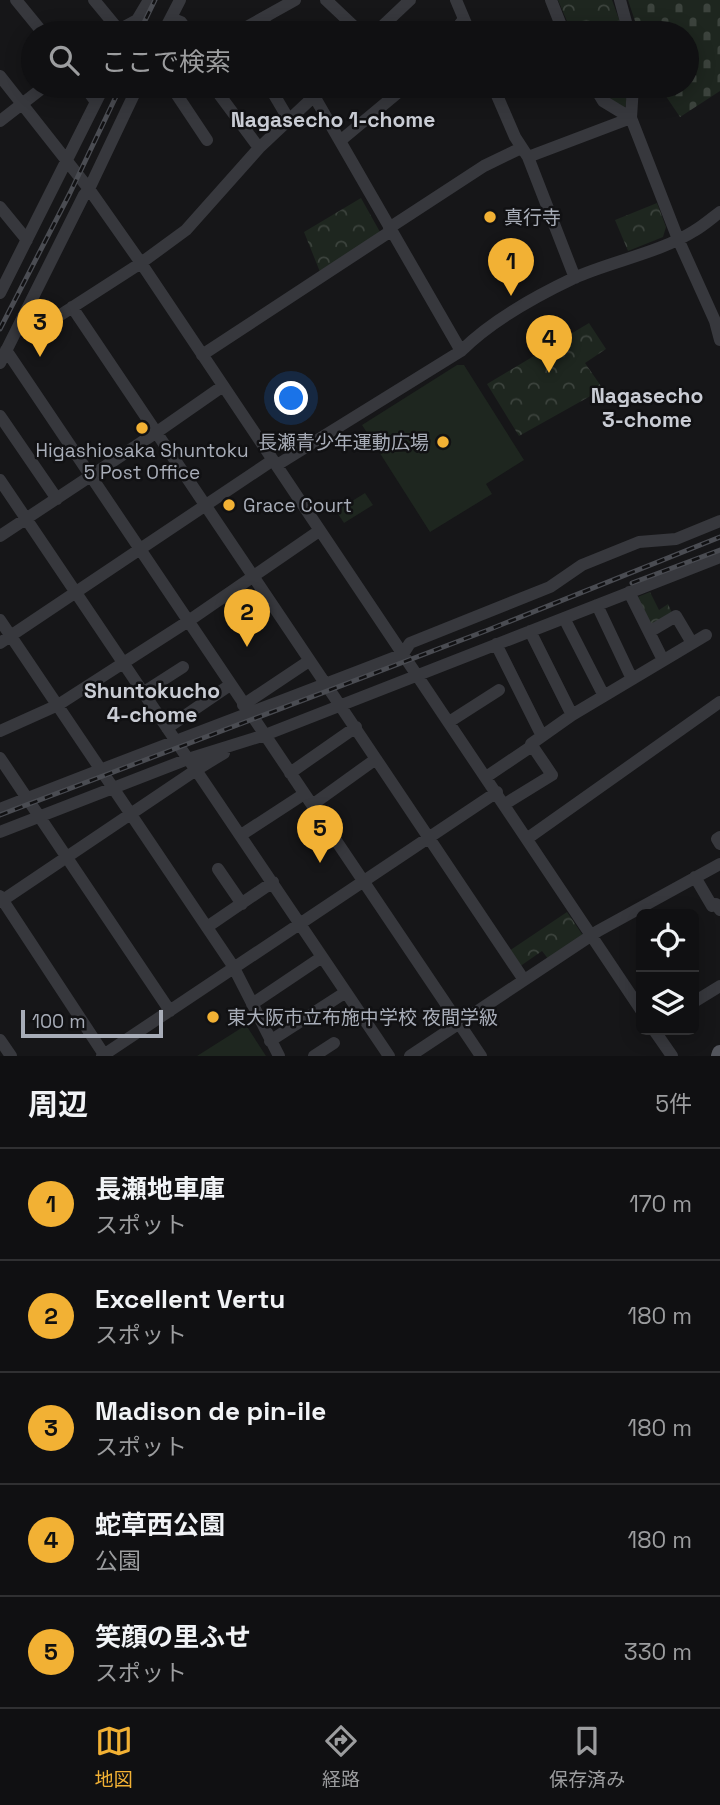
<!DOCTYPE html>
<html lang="ja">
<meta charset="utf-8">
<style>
:root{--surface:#101012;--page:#19191b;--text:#f1f3f6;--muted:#9c9d9f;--line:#303032;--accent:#f2b134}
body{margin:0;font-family:"Space Grotesk","Noto Sans JP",sans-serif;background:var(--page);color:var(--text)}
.controls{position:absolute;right:21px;bottom:21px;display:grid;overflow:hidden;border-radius:10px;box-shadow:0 4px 18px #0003}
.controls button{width:63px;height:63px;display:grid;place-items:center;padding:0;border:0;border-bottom:2px solid var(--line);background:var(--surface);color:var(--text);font:35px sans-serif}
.scale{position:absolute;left:21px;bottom:18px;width:142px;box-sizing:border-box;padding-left:7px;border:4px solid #a8adb8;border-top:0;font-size:19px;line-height:24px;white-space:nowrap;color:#a8adb8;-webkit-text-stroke:5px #111113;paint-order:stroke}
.you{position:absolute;left:292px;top:399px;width:24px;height:24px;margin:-18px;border:5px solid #fff;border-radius:50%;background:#1a73e8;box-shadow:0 0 0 10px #1a73e833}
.badge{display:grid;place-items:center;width:46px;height:46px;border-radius:50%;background:var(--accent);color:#111;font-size:23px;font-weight:700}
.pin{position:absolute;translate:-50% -58px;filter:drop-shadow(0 2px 4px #0008)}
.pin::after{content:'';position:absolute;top:37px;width:24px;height:21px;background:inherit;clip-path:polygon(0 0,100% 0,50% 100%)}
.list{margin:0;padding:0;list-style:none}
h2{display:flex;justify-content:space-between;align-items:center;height:91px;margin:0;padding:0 28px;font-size:30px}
h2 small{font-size:23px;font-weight:400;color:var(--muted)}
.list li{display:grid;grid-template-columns:46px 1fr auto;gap:21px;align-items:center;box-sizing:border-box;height:112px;padding:0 28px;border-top:2px solid var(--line)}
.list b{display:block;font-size:26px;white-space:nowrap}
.list p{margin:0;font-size:23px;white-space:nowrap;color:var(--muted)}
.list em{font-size:23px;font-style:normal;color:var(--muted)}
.icon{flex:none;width:38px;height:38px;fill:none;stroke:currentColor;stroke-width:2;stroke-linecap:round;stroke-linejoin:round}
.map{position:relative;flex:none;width:720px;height:1056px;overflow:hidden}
.search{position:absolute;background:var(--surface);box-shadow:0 4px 18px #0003;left:21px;right:21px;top:21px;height:77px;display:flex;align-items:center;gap:18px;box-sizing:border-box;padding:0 24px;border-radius:38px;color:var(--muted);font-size:26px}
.sheet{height:651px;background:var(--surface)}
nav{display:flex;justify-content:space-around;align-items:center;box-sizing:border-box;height:98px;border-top:2px solid var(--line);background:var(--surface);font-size:19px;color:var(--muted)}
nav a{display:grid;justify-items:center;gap:4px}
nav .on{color:var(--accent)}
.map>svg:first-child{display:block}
.cemetery{fill:url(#cemetery-stones)}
.park{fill:url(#park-crowns)}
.pitch{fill:#1e261f}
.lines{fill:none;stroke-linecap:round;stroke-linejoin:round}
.minor{stroke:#37383d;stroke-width:12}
.major{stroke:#53555c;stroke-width:16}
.rail-casing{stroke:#4a4c52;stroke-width:5}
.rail{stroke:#111113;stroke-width:2.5;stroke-dasharray:8;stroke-linecap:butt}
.poi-dot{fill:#f2b134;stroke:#111113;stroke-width:2.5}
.labels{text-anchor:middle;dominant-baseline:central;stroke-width:5;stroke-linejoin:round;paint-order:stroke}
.poi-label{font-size:19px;fill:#a8adb8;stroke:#111113;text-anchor:start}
.neighbourhood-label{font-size:21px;font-weight:bold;fill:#c9ccd4;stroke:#111113}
</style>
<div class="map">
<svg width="720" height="1056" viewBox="0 0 720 1056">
<defs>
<pattern id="cemetery-stones" width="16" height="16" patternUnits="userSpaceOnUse" patternTransform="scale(1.75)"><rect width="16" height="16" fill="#1e261f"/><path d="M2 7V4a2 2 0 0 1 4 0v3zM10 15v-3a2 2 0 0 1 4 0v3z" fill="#3c433d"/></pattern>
<pattern id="park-crowns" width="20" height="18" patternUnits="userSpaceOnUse" patternTransform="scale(1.75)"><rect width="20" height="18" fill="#1e261f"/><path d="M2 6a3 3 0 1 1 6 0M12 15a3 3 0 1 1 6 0" fill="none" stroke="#3c433d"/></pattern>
</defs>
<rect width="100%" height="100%" fill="#161618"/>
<!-- cemetery -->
<path class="cemetery" d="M 628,0 L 720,0 L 720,91 L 680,117 L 659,86 L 687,86 L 687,33 L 639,33 Z"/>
<!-- park -->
<path class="park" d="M 558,0 L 612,0 L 624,33 L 572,33 Z
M 602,86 L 629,86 L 625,109 L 614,104 Z
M 361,198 L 380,232 L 320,272 L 304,232 Z
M 657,203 L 666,227 L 663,237 L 628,251 L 615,220 Z
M 589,323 L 606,349 L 585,363 L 603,389 L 519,436 L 487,384 Z
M 650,592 L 659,610 L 668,604 L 672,613 L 651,625 L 635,598 Z
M 567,912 L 584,937 L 549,960 L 542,951 L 519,967 L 509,951 Z"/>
<!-- pitch -->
<path class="pitch" d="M 457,365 L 464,365 L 524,460 L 486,484 L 492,494 L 430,532 L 362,425 Z
M 365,493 L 373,505 L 344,523 L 336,511 Z
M 246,1025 L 266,1056 L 197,1056 Z"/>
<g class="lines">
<!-- minor -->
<path class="minor" d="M 16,0 L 43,33
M 94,0 L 118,29
M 326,0 L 361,33
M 456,0 L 470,33
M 551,0 L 564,33
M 620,0 L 629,33
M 171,18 L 181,22 L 189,33
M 263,19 L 272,33
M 113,33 L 137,20 L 149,0
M 163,33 L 180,0
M 236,33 L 295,0
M 375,33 L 410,0
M 453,33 L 464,19
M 0,76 L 89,189 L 141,263 L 641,1010
M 84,86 L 96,102
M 171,86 L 207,140
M 213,86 L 259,148
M 269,86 L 289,120
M 493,86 L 515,137 L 528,157 L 575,278
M 594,86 L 603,101 L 631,118
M 633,86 L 631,118 L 678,239 L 715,321 L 720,340
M 314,96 L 461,351
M 0,121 L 45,86
M 340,141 L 406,86
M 528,157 L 631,118
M 0,207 L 27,240
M 389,228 L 484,166 L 521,148
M 0,293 L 104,86
M 72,307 L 376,759 L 312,805
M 19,326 L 34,332 L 141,263 L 186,230 L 259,148 L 325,86
M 6,350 L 481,1056
M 202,355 L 391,231
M 0,363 L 84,195 L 89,189 L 138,86
M 0,416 L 57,499
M 277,465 L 461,351 C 491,321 536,296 574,278 C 612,261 659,253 694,231 C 703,226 712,218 720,212
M 0,480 L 188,759 L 0,832
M 0,536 L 157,432 L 223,386
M 629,592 L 663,660
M 597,605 L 632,679
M 564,618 L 604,696
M 0,620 L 233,966 L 279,1056
M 530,631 L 572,715
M 649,632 L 676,616 L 692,643
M 0,643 L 273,460
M 496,644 L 542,736
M 144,692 L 183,667
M 243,705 L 309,661
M 449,722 L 499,690
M 167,728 L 230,685
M 0,731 L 58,705 L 187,622 L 319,531
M 224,753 L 196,770 L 389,1056
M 0,758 L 170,1011
M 376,759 L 524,980
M 290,773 L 356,727
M 486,777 L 532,746
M 505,804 L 552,775 L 531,744 L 572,715 L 706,635
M 0,809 C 134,756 269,706 403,654 L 410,643 L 550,587 L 582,565 L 639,542 L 676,539 L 720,521
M 241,835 L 304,794
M 720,837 L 717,839 L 720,844
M 528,838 L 720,702
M 218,869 L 242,904
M 695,877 L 712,906 L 716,904 L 720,910
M 0,896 L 105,1056
M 0,902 L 196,770 L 188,759 L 265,735 L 720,557
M 207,927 L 273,882
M 694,1002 L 720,986
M 252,1004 L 322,957
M 654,1030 L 672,1056
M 0,1040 L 11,1056
M 270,1041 L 346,992
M 102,1056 L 497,792
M 314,1056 L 334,1043
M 410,1056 L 598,931 L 720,864"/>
<!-- major -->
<path class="major" d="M 719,1056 L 720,1053"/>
<!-- rail casing -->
<g class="rail-casing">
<path id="rail" d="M 139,33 L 155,0
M 0,329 L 70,193 L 121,86
M 632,583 L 720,550
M 0,815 L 488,630 L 720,537"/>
</g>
<!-- rail -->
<use href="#rail" class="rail"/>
</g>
<!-- markers -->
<g class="poi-dot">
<circle cx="490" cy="217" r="7"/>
<circle cx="142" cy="428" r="7"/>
<circle cx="443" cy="442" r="7"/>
<circle cx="229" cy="505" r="7"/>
<circle cx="213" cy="1017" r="7"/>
</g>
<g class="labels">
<!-- poi labels -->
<g class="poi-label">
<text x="504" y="217">真行寺</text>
<text x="429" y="442" text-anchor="end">長瀬青少年運動広場</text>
<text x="142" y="450" text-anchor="middle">Higashiosaka Shuntoku<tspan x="142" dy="22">5 Post Office</tspan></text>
<text x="243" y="505">Grace Court</text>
<text x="227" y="1017">東大阪市立布施中学校 夜間学級</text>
</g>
<!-- neighbourhood labels -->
<g class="neighbourhood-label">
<text x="333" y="119">Nagasecho 1-chome</text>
<text x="647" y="395">Nagasecho<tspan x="647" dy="24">3-chome</tspan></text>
<text x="152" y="690">Shuntokucho<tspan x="152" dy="24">4-chome</tspan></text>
</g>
</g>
</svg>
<div class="controls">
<button><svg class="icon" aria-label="locate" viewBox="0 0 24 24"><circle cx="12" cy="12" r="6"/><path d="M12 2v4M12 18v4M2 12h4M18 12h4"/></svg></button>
<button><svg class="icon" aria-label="layers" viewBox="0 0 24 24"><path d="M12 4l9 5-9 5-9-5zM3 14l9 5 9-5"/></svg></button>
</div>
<div class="scale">100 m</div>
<div class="you"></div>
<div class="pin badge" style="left:511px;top:296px">1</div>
<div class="pin badge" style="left:247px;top:647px">2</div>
<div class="pin badge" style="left:40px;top:357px">3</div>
<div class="pin badge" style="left:549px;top:373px">4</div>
<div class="pin badge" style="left:320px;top:863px">5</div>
<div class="search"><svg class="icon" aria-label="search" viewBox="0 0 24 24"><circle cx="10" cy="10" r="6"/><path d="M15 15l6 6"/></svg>ここで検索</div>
</div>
<section class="sheet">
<h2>周辺<small>5件</small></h2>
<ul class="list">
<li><span class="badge">1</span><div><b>長瀬地車庫</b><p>スポット</p></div><em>170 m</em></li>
<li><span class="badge">2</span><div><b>Excellent Vertu</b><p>スポット</p></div><em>180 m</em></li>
<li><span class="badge">3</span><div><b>Madison de pin-ile</b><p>スポット</p></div><em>180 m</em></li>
<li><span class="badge">4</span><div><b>蛇草西公園</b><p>公園</p></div><em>180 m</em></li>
<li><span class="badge">5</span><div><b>笑顔の里ふせ</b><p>スポット</p></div><em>330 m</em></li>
</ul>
</section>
<nav>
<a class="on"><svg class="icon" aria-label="map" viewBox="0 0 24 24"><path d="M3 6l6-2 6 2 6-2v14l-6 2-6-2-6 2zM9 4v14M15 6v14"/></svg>地図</a>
<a><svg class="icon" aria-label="directions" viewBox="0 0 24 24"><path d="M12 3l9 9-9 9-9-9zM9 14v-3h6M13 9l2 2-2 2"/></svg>経路</a>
<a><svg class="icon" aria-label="saved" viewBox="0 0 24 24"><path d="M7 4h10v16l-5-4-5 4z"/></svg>保存済み</a>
</nav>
